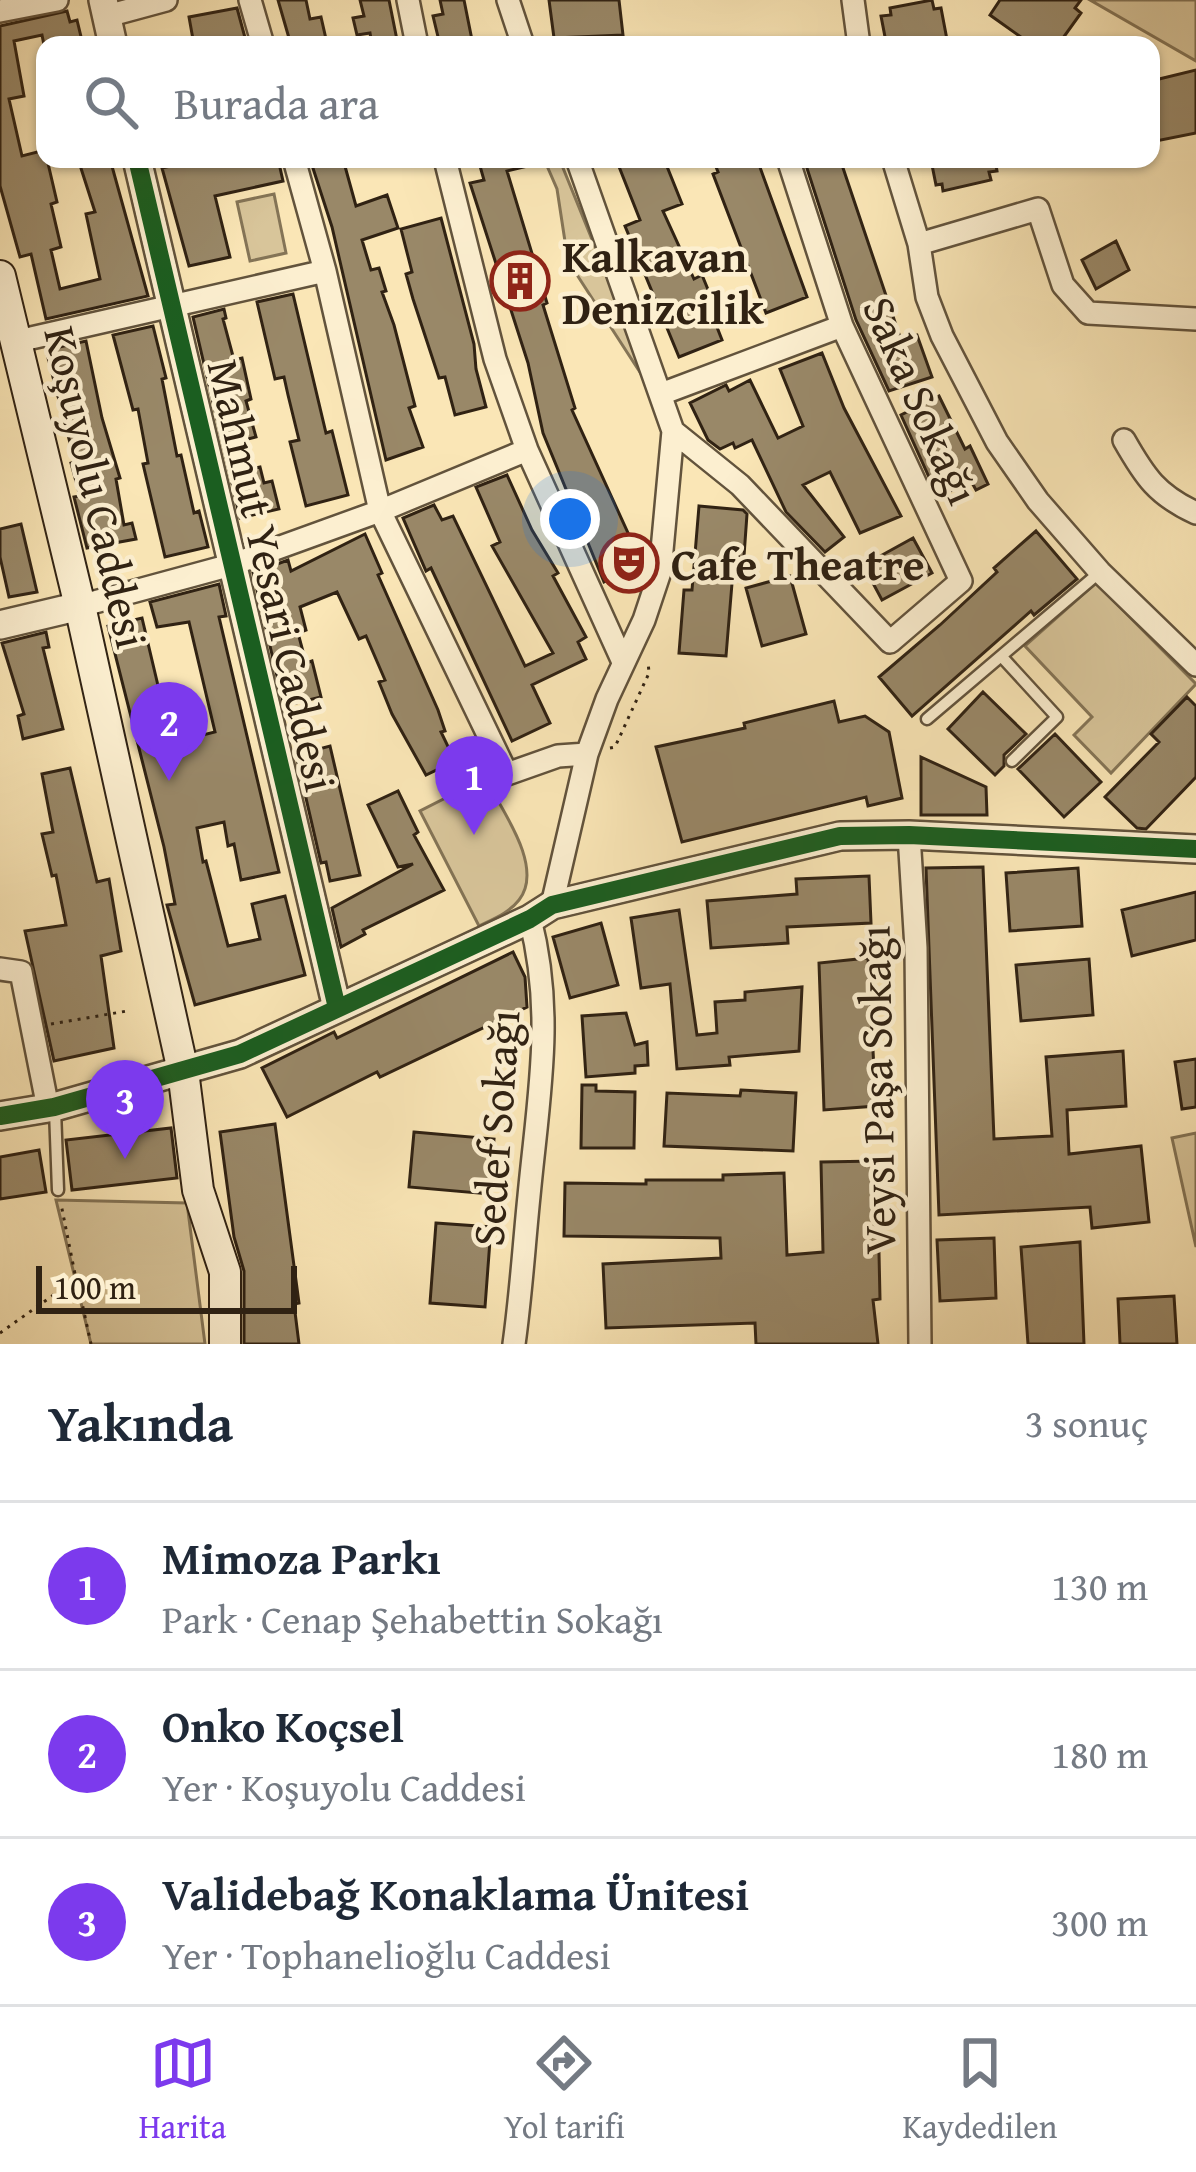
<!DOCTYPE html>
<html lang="tr">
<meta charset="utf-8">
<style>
:root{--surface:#fff;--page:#f2f2f3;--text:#1f2937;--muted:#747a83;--line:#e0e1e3;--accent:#7c3aed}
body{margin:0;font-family:"Gentium Book Plus",serif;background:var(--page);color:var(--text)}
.scale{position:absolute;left:36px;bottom:30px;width:261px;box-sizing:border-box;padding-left:12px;border:6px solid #302213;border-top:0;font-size:33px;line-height:42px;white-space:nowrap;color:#302213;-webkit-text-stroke:9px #fcefd0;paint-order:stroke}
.you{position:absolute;left:570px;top:519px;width:42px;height:42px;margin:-30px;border:9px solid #fff;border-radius:50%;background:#1a73e8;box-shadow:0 0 0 18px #1a73e833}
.badge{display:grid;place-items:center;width:78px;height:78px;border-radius:50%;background:var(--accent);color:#fff;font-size:39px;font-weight:700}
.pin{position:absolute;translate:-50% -99px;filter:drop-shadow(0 3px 6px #0008)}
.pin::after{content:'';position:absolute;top:63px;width:42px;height:36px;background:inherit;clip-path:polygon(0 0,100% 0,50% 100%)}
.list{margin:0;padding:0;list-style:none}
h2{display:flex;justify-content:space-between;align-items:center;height:156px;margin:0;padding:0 48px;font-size:51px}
h2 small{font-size:39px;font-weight:400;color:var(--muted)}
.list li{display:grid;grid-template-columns:78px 1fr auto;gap:36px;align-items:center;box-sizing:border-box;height:168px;padding:0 48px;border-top:3px solid var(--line)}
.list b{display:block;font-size:45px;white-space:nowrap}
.list p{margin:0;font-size:39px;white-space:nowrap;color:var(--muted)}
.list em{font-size:39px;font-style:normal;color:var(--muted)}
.icon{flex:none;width:66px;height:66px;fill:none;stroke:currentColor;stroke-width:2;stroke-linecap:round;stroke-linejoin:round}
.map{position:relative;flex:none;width:1196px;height:1344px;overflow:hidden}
.search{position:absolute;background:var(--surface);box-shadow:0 3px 9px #0004;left:36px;right:36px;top:36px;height:132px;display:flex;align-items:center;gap:30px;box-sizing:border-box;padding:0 42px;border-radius:24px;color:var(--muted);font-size:45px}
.sheet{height:660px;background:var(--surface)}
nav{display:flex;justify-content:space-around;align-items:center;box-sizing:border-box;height:168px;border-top:3px solid var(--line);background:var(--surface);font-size:33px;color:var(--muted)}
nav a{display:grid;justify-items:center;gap:6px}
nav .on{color:var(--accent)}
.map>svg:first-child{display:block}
.green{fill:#d8c59a;stroke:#847456;stroke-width:3}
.building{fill:#998868;stroke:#302213;stroke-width:3}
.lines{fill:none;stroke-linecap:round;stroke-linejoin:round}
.service-casing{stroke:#62533c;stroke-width:15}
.minor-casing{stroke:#62533c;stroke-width:26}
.tertiary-casing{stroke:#62533c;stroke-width:32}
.secondary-casing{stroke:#302213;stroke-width:34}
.path{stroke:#302213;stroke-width:3;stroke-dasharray:3 6;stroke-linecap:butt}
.service{stroke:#fcefd0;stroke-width:10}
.minor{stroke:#fcefd0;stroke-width:21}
.tertiary{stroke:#fcefd0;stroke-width:27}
.secondary{stroke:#fcefd0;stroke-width:30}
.cycleway-casing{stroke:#fcefd0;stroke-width:26}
.cycleway{stroke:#1b5e20;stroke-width:18}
.labels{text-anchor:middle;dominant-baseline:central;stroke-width:9;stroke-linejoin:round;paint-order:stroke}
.poi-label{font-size:45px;font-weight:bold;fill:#302213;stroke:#fcefd0;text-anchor:start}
.street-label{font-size:45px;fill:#302213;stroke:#fcefd0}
</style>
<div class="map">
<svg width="1196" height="1344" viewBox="0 0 1196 1344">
<rect width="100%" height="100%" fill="#fae6b6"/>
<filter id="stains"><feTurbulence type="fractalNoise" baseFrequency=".00167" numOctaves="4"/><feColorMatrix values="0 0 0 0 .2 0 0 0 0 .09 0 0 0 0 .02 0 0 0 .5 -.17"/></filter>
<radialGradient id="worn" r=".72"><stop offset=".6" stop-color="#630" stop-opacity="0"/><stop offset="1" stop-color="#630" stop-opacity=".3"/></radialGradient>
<!-- green -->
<path class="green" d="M 1091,0 L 1196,0 L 1196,61 L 1090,0 Z
M 544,159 L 561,163 L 656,397 L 568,261 L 557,189 Z
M 274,194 L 286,253 L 250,261 L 237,202 Z
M 1096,583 L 1196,684 L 1111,773 L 1074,735 L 1092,717 L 1025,646 Z
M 485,778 C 501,809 545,867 519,900 C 509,913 493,919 479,926 L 420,811 Z
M 1196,1133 L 1196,1247 L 1172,1138 Z
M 56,1200 L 187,1203 L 205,1344 L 91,1344 Z"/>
<!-- building -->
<path class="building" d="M 278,0 L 306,0 L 310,19 L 321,17 L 326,39 L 291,45 Z
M 360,0 L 389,0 L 398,45 L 372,45 L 370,33 L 357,35 L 353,18 L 364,16 Z
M 440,0 L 464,0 L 472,40 L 440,45 L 433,16 L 443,14 Z
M 549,0 L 619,0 L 623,35 L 554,38 Z
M 932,0 L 934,9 L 941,8 L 948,45 L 886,42 L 881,16 L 891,15 L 890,8 Z
M 1000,0 L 1081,0 L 1075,8 L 1081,13 L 1058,45 L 1032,45 L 990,15 Z
M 237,8 L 247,45 L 194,45 L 189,17 Z
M 67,11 L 70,22 L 77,20 L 83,45 L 44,45 L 42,35 L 14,41 L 24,96 L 9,99 L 22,156 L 45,150 L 47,159 L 57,202 L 51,204 L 61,247 L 51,250 L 60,289 L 100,279 L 86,214 L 95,212 L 78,159 L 110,159 L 148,296 L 46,319 L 31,254 L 20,257 L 0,186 L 0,26 Z
M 1196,70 L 1196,133 L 1151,142 L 1151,81 Z
M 201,159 L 278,159 L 283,181 L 215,196 L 230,257 L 189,266 L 162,168 Z
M 310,159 L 343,159 L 356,206 L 387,195 L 398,228 L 362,240 L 371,270 L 379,268 L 386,291 L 382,292 L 394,325 L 415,406 L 409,408 L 423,447 L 386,460 L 332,227 Z
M 478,159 L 536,159 L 536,164 L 507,171 L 547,303 L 543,305 L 575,408 L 572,410 L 628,533 L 634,567 L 604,582 L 543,433 L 528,363 L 470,183 L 484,180 Z
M 616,159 L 664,159 L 682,204 L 663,211 L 694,279 L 702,275 L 709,292 L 704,294 L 722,340 L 679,357 L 625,226 L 640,220 Z
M 713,159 L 757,159 L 807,297 L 766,313 L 713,174 L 718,172 Z
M 804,159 L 840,159 L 901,340 L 917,335 L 932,377 L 889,391 L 856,320 Z
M 995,159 L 997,171 L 989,172 L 991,180 L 943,191 L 942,184 L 936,185 L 931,160 Z
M 441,218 L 474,344 L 476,369 L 486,407 L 455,415 L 445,377 L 439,378 L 413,299 L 406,274 L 412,272 L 401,229 Z
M 1116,241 L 1129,270 L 1096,289 L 1082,260 Z
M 293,294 L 326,433 L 332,431 L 348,495 L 306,506 L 290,442 L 299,440 L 288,395 L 284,377 L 275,379 L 257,302 Z
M 224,309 L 226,318 L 223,319 L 234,360 L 242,358 L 251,399 L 246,401 L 256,437 L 244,440 L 250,469 L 260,467 L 264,483 L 272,481 L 279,509 L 240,518 L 193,317 Z
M 153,326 L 166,378 L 162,379 L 177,456 L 181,455 L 194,513 L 199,511 L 208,547 L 165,557 L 143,464 L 148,463 L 138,409 L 133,410 L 113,335 Z
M 86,341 L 102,418 L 120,478 L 116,479 L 124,525 L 132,523 L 136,539 L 87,548 L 74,497 L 80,496 L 71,463 L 75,462 L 46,350 Z
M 822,353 L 844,408 L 901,516 L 860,533 L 830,472 L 803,485 L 844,537 L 825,552 L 786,512 L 752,440 L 735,448 L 733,443 L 720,449 L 708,440 L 690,403 L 726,385 L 729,391 L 750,380 L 778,438 L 803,426 L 780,369 Z
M 939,396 L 965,449 L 970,446 L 988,484 L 976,490 L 971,481 L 938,497 L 901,415 Z
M 507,475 L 532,530 L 558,573 L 553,576 L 586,637 L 578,642 L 586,659 L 532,685 L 550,723 L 512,741 L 431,568 L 426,571 L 403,518 L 434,505 L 442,520 L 453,516 L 525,666 L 553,653 L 492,546 L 500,542 L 476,487 Z
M 699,506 L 743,510 L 747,514 L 743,570 L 735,547 L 726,656 L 679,653 L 684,590 L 692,590 Z
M 21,524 L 37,592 L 9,597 L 0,557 L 0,529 Z
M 1036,531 L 1077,579 L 1034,615 L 1031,611 L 912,716 L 879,677 L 940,625 L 997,572 L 994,568 Z
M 365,534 L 382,573 L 378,575 L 438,710 L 445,731 L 441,732 L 455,761 L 426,775 L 392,714 L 379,682 L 385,680 L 366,636 L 359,639 L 337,592 L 300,607 L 306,630 L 298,633 L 306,663 L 312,661 L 321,697 L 284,706 L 253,573 L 288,560 L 291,571 Z
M 913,538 L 932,573 L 882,600 L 867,572 L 876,566 L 873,560 Z
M 790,576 L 806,634 L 762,646 L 746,588 Z
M 219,584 L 226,616 L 219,617 L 279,872 L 241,880 L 234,844 L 228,846 L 224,822 L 197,828 L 203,862 L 206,861 L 228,946 L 260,939 L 252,904 L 285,896 L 305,975 L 195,1005 L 167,905 L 175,904 L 164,847 L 108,626 L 142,618 L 160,694 L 167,692 L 183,740 L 215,732 L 189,622 L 157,627 L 150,602 Z
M 46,632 L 49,647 L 43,648 L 63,729 L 23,739 L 18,716 L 24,714 L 2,643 Z
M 983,692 L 1026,734 L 1004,755 L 1004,766 L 995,775 L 948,729 Z
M 1187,697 L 1196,706 L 1196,777 L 1146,829 L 1137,828 L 1105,797 L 1159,742 L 1151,734 Z
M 834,701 L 839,722 L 865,716 L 889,732 L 902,798 L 868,806 L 866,797 L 682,842 L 656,747 L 745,728 L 744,723 Z
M 1055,734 L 1101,782 L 1064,817 L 1018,769 Z
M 330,746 L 360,875 L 330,881 L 326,862 L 321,863 L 296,755 Z
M 921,757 L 986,787 L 987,815 L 921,815 Z
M 70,768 L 97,882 L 109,879 L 121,951 L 101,956 L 114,1048 L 54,1061 L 25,931 L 66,925 L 56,875 L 52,876 L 42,834 L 53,832 L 42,774 Z
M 398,791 L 418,832 L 414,835 L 444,890 L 363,930 L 365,934 L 341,947 L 332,908 L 413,864 L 398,867 L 368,805 Z
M 983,867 L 994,1139 L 1052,1136 L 1046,1057 L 1123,1051 L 1126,1106 L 1067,1110 L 1069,1154 L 1141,1146 L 1149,1222 L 1092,1228 L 1090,1207 L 939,1215 L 926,868 Z
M 1078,868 L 1082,926 L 1010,931 L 1006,873 Z
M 869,876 L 871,923 L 787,927 L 788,943 L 711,948 L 707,901 L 797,894 L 796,879 Z
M 1196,892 L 1196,940 L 1132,956 L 1122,910 Z
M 679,910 L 697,1035 L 717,1033 L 715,1002 L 745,1000 L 745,992 L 802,987 L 799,1051 L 729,1057 L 730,1065 L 677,1069 L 670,984 L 641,988 L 631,918 Z
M 601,923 L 618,985 L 570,998 L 553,937 Z
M 513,952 L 525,977 L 527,1007 L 380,1077 L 377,1072 L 287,1117 L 262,1068 L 334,1032 L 337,1038 Z
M 868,958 L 876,1106 L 824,1110 L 819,963 Z
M 1089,959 L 1093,1015 L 1021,1021 L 1016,965 Z
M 626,1013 L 635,1045 L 647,1042 L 648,1065 L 635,1066 L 635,1073 L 586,1077 L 582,1016 Z
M 1196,1059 L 1196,1107 L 1182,1109 L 1175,1062 Z
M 582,1085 L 596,1085 L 596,1091 L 635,1092 L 634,1148 L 581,1148 Z
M 741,1090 L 796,1093 L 793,1151 L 664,1146 L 667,1093 L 740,1096 Z
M 275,1124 L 299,1303 L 294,1304 L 299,1344 L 244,1344 L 244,1271 L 234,1237 L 220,1132 Z
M 171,1128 L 177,1178 L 72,1190 L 66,1140 Z
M 414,1132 L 494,1139 L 489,1194 L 409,1187 Z
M 39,1150 L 46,1192 L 0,1199 L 0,1157 Z
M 877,1161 L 880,1299 L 873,1300 L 878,1344 L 756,1344 L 755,1323 L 606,1328 L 603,1264 L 721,1258 L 720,1238 L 564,1236 L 565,1183 L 646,1184 L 646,1180 L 723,1180 L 723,1175 L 784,1173 L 787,1255 L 823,1252 L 821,1162 Z
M 436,1223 L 491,1227 L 485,1307 L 430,1303 Z
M 994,1238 L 996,1298 L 940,1301 L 937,1240 Z
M 1080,1242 L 1084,1344 L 1028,1344 L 1021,1247 Z
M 1174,1296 L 1177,1344 L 1120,1344 L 1118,1299 Z"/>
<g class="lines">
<!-- service casing -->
<g class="service-casing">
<path id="service" d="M 1002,657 L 1057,717 L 1012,761
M 927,719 L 1100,572
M 55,1110 L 58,1190"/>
</g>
<!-- minor casing -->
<g class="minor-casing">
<path id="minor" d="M 250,0 L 263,45
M 408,0 L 417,45
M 508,0 L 523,45
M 853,0 L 859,45
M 0,11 L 57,0
M 107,16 L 166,0
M 294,159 L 325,271 L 380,511 L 507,774 L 558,756 L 587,754
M 445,159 L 495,359 L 527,450 L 623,662
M 893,159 L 919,244 L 927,297 L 942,336 L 997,442 L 1038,501 L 1100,572 L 1196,665
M 919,244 L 1038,209 L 1063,285 L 1088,313 L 1196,319
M 18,341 L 325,271
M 661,394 L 842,326
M 673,431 L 740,485 L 890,642 L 961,581 L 842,326 L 788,159
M 1124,440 C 1145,477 1157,495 1196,513
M 80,606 L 231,565 L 380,511 L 527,450
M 909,835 L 916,948 L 920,1344
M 552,905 L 587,754 L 607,699 L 644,620 L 660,572 L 673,431 L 577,159
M 0,969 L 21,972 L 48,1108
M 514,1344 C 521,1294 524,1245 529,1196 C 538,1099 555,1015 530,919"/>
</g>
<!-- tertiary casing -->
<g class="tertiary-casing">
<path id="tertiary" d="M 103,0 L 113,45
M 137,159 L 337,1008
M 0,625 L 80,606
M 0,1116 L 54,1107 L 240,1054 L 530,919 L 552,905 L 840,836 L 909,835 L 1196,849"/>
</g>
<!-- secondary casing -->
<g class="secondary-casing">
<path id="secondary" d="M 0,276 L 80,606 L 183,1071 L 198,1190 L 225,1272 L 225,1344"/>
</g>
<!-- path -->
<path class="path" d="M 610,748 L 615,747 L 649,673 L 648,661
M 51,1024 L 127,1011
M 77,1280 L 91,1344
M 0,1333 L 76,1279 L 61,1204"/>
<!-- service -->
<use href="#service" class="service"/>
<!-- minor -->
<use href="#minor" class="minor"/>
<!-- tertiary -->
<use href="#tertiary" class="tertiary"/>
<!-- secondary -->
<use href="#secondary" class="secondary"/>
<!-- cycleway casing -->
<g class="cycleway-casing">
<path id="cycleway" d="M 137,159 L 337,1008
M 0,1116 L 54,1107 L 240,1054 L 530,919 L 552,905 L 840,836 L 909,835 L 1196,849"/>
</g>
<!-- cycleway -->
<use href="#cycleway" class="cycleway"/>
</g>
<!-- icons -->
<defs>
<g id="building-ring" transform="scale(3)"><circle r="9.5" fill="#fcefd0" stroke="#8f2418" stroke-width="1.5"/><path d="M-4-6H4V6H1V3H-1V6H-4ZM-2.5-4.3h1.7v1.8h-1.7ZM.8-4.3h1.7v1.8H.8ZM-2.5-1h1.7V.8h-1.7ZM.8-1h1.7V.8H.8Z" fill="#8f2418"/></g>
<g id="theatre-ring" transform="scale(3)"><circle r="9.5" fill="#fcefd0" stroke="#8f2418" stroke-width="1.5"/><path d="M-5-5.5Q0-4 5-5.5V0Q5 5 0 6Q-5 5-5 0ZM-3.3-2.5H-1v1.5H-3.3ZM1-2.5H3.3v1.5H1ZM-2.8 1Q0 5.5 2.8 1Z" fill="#8f2418"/></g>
</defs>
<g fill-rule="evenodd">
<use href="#building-ring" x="520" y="281"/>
<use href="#theatre-ring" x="629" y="563"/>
</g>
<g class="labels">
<!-- poi labels -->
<g class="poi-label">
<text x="562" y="255">Kalkavan<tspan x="562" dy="52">Denizcilik</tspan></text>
<text x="671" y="563">Cafe Theatre</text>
</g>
<!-- street labels -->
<g class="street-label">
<text transform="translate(922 400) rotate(66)">Saka Sokağı</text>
<text transform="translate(97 487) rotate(77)">Koşuyolu Caddesi</text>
<text transform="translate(273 575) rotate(77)">Mahmut Yesari Caddesi</text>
<text transform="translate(876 1090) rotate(-91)">Veysi Paşa Sokağı</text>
<text transform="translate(495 1128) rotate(-86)">Sedef Sokağı</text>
</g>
</g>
<rect width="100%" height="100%" filter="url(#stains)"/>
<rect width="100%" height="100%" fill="url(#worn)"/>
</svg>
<div class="scale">100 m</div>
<div class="you"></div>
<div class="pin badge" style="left:474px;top:835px">1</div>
<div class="pin badge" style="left:169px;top:781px">2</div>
<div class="pin badge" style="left:125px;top:1159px">3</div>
<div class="search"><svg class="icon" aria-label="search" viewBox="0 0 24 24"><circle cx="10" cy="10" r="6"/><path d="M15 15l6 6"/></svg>Burada ara</div>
</div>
<section class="sheet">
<h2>Yakında<small>3 sonuç</small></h2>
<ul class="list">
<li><span class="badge">1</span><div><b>Mimoza Parkı</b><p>Park · Cenap Şehabettin Sokağı</p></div><em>130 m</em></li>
<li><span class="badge">2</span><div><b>Onko Koçsel</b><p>Yer · Koşuyolu Caddesi</p></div><em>180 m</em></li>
<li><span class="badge">3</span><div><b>Validebağ Konaklama Ünitesi</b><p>Yer · Tophanelioğlu Caddesi</p></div><em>300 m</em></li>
</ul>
</section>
<nav>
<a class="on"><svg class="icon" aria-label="map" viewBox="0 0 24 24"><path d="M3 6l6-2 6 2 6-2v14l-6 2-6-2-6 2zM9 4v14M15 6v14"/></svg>Harita</a>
<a><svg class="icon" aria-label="directions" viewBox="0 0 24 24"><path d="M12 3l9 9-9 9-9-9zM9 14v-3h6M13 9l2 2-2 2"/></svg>Yol tarifi</a>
<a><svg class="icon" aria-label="saved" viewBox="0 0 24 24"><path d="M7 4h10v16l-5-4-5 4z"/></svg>Kaydedilen</a>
</nav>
